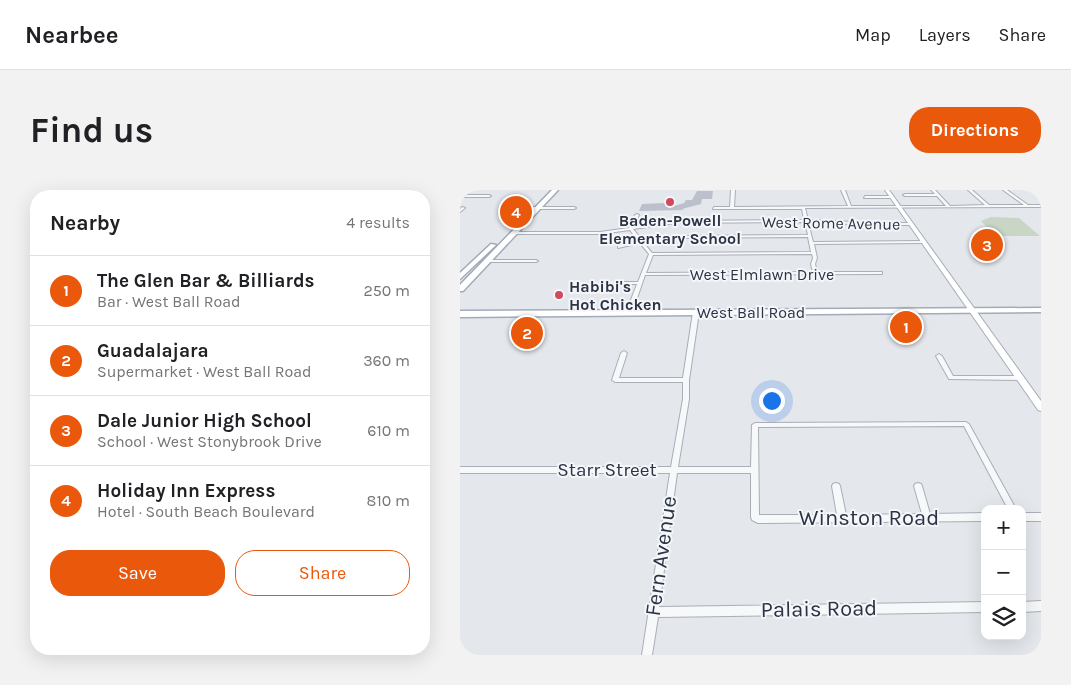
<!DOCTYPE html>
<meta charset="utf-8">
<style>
:root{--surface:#fff;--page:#f2f2f2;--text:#202124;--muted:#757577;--line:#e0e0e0;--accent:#ea580c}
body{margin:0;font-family:Karla,sans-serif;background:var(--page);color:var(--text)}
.controls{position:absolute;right:15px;bottom:15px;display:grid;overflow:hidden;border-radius:10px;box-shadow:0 5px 20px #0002}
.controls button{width:45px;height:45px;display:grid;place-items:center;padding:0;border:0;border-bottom:1px solid var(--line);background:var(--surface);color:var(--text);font:25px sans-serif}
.you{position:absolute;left:311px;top:210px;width:18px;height:18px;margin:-12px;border:4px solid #fff;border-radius:50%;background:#1a73e8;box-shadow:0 0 0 8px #1a73e833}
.badge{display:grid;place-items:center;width:32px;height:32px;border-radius:50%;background:var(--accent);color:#fff;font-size:16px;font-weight:700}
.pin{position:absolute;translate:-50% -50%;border:2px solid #fff;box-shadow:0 1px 5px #0006}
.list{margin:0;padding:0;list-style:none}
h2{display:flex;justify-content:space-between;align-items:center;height:65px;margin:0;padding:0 20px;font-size:21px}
h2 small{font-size:16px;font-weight:400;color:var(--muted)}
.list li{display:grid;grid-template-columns:32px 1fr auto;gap:15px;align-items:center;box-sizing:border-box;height:70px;padding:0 20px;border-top:1px solid var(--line)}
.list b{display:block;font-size:19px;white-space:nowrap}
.list p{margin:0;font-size:16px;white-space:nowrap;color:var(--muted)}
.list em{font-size:16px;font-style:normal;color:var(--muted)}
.actions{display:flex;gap:10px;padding:15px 20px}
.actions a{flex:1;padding:11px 0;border:1px solid var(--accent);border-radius:20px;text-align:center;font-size:18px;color:var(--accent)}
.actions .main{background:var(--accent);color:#fff}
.icon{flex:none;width:28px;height:28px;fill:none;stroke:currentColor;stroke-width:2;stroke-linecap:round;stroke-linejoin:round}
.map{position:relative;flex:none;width:581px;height:465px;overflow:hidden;border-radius:20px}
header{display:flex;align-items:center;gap:30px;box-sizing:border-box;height:70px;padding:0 25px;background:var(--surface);border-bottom:1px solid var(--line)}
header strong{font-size:24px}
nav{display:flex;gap:28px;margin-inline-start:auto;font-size:18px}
.intro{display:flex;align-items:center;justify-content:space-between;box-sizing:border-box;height:120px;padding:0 30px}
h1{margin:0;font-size:35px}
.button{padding:12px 22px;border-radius:20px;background:var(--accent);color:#fff;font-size:18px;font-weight:700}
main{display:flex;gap:30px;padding:0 30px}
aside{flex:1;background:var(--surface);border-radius:20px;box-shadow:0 5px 20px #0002}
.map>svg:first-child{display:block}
.green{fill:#c9d6c5}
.building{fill:#bbc0ca}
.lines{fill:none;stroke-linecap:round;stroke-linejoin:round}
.street-casing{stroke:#a9aeb7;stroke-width:2}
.secondary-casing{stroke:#a9aeb7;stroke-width:2}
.primary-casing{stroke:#a3abb8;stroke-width:3}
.street{fill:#f7f8fa;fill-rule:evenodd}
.secondary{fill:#fff;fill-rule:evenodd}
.primary{fill:#fff;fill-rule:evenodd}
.poi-dot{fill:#d1495b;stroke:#f4f6f9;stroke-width:2}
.labels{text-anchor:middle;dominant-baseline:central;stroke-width:4;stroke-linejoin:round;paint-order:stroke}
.far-poi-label{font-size:16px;font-weight:bold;fill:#2b3445;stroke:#f4f6f9}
.far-street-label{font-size:16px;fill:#2b3445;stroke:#f4f6f9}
.street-label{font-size:19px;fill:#2b3445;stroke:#f4f6f9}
.near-street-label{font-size:22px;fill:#2b3445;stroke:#f4f6f9}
</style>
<header>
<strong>Nearbee</strong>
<nav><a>Map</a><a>Layers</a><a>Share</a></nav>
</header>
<div class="intro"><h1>Find us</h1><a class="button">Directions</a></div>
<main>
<aside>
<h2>Nearby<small>4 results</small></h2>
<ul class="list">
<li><span class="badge">1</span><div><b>The Glen Bar &amp; Billiards</b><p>Bar · West Ball Road</p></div><em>250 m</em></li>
<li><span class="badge">2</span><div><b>Guadalajara</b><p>Supermarket · West Ball Road</p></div><em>360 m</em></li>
<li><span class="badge">3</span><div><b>Dale Junior High School</b><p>School · West Stonybrook Drive</p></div><em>610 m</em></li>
<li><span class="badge">4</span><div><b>Holiday Inn Express</b><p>Hotel · South Beach Boulevard</p></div><em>810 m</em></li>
</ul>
<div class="actions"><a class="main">Save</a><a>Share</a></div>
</aside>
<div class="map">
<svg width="581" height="465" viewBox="0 0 581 465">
<rect width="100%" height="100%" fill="#e4e7ec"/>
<!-- green -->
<path class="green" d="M 531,27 L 559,28 L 580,46 L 536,46 L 521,31 Z"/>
<!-- building -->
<path class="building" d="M 237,1 L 253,1 L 252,9 L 242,9 L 241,14 L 222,19 L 224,20 L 179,21 L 182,14 L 205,13 L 205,15 L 214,16 L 224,13 L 226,10 L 232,10 Z"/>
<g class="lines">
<!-- street casing -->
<g class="street-casing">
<path id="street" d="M 271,0 L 275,0 L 274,17 L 388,16 L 381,0 L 385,0 L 391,16 L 486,16 L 477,6 L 445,6 L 443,5 L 445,4 L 475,4 L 471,0 L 475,0 L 490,16 L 525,15 L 508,0 L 512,0 L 529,15 L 564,15 L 543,0 L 547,0 L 568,15 L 581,15 L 581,17 L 345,18 L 348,30 L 364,30 L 403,33 L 451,33 L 453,34 L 451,35 L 403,35 L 364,32 L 348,32 L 353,52 L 464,51 L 466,52 L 464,53 L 354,54 L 357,68 L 355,74 L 357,82 L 422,82 L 422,84 L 420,84 L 185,85 L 172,123 L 169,125 L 166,123 L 177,94 L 159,94 L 157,93 L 159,92 L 178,92 L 189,64 L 180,53 L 158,58 L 158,56 L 178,51 L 170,40 L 140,44 L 53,44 L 51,43 L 53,42 L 140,42 L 169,38 L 175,25 L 177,24 L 179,25 L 173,37 L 215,31 L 344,30 L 342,19 L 253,19 L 254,17 L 270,17 ZM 345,32 L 348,45 L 212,46 L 194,47 L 182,50 L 173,39 L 215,33 ZM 348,47 L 351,62 L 192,63 L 183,52 L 194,49 L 212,48 ZM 352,64 L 353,68 L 351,74 L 353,82 L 186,83 L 193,65 Z
M 0,5 L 29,5 L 31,6 L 29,7 L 0,7 Z
M 405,6 L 431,6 L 433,7 L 431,8 L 404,8 Z
M 2,17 L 5,18 L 0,22 L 0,19 Z
M 70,17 L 114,17 L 116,18 L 114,19 L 69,19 Z
M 26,70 L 76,70 L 78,71 L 76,72 L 26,72 Z
M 236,120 L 239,122 L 229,190 L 229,209 L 218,277 L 291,277 L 292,235 L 295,233 L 506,232 L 509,234 L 556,319 L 548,319 L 504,236 L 298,237 L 299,325 L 377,325 L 372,296 L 373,294 L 376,293 L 379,294 L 380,296 L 386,325 L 462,324 L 454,296 L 455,294 L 458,293 L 461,294 L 462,296 L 470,324 L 525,323 L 525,331 L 298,333 L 292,330 L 291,327 L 291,283 L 217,283 L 199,417 L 525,412 L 525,422 L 198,427 L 192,465 L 182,465 L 210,283 L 0,283 L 0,277 L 211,277 L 223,209 L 223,192 L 155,192 L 152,190 L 161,163 L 164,161 L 167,163 L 159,188 L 223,188 L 233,122 Z
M 479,164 L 482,166 L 493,186 L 560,186 L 563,188 L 560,190 L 489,189 L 476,166 Z
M 562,323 L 581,323 L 581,331 L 562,331 Z
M 581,411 L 581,421 L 562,422 L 562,412 Z"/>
</g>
<!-- secondary casing -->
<g class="secondary-casing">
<path id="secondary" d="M 425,0 L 429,0 L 581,211 L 581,221 L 578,220 Z"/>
</g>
<!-- primary casing -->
<g class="primary-casing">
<path id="primary" d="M 92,0 L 98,0 L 3,101 L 0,101 L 0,95 Z
M 31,54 L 36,55 L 0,89 L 0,83 Z
M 581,118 L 581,122 L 0,127 L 0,121 Z"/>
</g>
<!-- street -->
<use href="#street" class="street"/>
<!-- secondary -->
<use href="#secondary" class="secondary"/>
<!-- primary -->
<use href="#primary" class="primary"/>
</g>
<!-- markers -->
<g class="poi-dot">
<circle cx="210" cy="12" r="5"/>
<circle cx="99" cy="105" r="5"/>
</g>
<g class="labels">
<!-- far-poi labels -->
<g class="far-poi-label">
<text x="210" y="30">Baden-Powell<tspan x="210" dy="18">Elementary School</tspan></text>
<text x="109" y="96" text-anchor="start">Habibi's<tspan x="109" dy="18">Hot Chicken</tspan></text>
</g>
<!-- far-street labels -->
<g class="far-street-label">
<text transform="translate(371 33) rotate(1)">West Rome Avenue</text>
<text x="302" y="84">West Elmlawn Drive</text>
<text x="291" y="122">West Ball Road</text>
</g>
<!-- street labels -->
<g class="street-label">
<text x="147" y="280">Starr Street</text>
</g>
<!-- near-street labels -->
<g class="near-street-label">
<text x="409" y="328">Winston Road</text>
<text transform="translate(201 366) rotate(-82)">Fern Avenue</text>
<text transform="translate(359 419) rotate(-1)">Palais Road</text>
</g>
</g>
</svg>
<div class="controls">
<button>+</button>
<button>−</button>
<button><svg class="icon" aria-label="layers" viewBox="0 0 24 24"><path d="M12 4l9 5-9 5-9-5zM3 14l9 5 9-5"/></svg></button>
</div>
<div class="you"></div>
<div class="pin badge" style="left:446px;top:137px">1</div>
<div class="pin badge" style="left:67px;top:143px">2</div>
<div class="pin badge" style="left:527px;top:55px">3</div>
<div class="pin badge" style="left:56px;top:22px">4</div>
</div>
</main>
